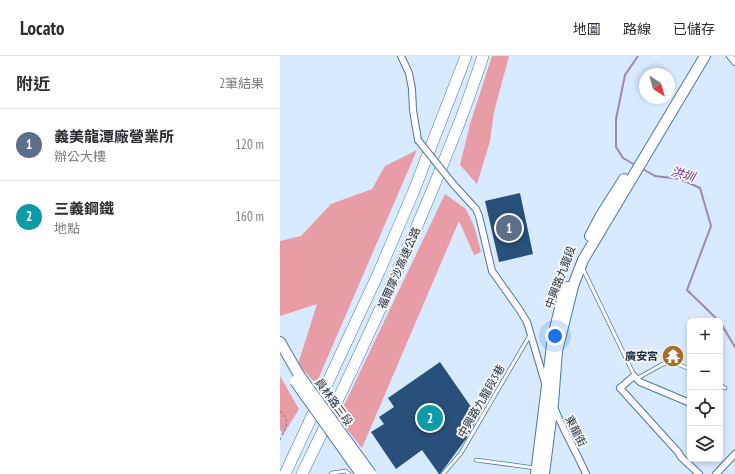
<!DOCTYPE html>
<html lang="zh-TW">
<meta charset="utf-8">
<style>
:root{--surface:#fff;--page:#f7f7f7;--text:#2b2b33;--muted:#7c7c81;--line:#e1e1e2;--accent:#1a73e8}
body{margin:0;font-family:"PT Sans Narrow","Noto Sans TC",sans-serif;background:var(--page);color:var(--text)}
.controls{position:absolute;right:12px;bottom:12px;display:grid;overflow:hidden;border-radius:6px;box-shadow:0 2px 6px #0003}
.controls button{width:36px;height:36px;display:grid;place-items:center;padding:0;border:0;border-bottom:1px solid var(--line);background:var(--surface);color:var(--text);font:20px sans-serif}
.compass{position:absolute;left:359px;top:12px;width:36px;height:36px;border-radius:50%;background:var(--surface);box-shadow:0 2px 6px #0003;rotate:143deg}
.you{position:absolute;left:275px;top:280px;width:14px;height:14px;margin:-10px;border:3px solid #fff;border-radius:50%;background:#1a73e8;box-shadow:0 0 0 6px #1a73e833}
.badge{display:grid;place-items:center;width:26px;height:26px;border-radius:50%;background:var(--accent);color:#fff;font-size:13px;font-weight:700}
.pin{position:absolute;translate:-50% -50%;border:2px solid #fff;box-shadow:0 1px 4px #0006}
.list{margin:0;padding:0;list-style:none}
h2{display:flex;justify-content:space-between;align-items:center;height:52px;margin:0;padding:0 16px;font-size:17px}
h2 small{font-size:13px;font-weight:400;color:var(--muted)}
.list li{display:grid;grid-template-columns:26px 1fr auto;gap:12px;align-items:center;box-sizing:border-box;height:72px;padding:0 16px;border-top:1px solid var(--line)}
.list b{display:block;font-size:15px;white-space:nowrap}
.list p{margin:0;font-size:13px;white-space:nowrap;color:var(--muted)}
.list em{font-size:13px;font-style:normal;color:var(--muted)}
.icon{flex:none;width:22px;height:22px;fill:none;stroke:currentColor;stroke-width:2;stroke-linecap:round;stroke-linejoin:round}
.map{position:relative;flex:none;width:455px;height:418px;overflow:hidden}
header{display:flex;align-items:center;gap:24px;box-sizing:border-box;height:56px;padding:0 20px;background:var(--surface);border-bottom:1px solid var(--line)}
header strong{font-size:19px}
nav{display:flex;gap:22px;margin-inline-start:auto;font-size:14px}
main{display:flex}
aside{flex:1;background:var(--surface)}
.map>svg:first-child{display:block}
.green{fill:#e89ca6}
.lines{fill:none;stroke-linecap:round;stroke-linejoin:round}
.stream{stroke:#9d86bc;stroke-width:2}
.building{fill:#28507a}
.service-casing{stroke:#4e77a3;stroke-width:4.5}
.minor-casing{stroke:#4e77a3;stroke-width:8}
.primary-casing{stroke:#4e77a3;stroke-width:12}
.motorway-casing{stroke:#4e77a3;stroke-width:12}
.path{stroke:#738497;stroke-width:1;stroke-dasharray:3 2;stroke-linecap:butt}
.service{stroke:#fff;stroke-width:3}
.minor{stroke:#fff;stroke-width:6}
.primary{stroke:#fff;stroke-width:10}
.motorway{stroke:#fff;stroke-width:11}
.minor-bridge-casing{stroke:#4e77a3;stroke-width:8;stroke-linecap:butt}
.primary-bridge-casing{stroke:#4e77a3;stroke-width:12;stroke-linecap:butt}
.minor-bridge{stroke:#fff;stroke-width:6}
.primary-bridge{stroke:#fff;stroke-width:10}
.labels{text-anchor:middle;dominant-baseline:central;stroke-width:4;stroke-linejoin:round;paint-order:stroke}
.street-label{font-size:11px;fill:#17283b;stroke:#f5f5f5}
.poi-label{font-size:11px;font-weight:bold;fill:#17283b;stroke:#f5f5f5;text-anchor:end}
.water-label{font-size:12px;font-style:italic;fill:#6d2d91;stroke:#f5f5f5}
</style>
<header>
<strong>Locato</strong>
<nav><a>地圖</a><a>路線</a><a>已儲存</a></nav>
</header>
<main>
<aside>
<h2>附近<small>2筆結果</small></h2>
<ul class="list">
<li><span class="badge" style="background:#5c6f8a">1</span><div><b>義美龍潭廠營業所</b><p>辦公大樓</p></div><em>120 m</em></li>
<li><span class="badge" style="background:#0f9aa8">2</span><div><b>三義鋼鐵</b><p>地點</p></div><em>160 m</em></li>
</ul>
</aside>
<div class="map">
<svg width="455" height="418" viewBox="0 0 455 418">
<rect width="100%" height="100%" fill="#d8eafe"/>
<!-- green -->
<path class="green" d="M 212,0 L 229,0 L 214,56 L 210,85 L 197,128 L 180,109 L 190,68 Z
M 137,94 L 36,328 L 18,308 L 37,248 L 0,260 L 0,185 L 21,180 L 51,148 L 92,133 L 105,110 Z
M 165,138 L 186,153 L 194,170 L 201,196 L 194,199 L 179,165 L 82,392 L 58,362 Z
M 0,320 L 19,353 L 3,379 L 0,373 Z"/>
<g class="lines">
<!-- stream -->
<path class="stream" d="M 355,109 L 343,102 L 336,91 L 336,63 L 345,19 L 358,0
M 361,112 L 375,120 L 400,123 L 420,132 L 431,170 L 407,234 L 439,265
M 440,266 L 455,291"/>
</g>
<!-- building -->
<path class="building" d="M 240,137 L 253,198 L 219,206 L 205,145 Z
M 160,306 L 198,361 L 186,383 L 160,418 L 159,418 L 142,394 L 116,413 L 91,376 L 104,368 L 99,361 L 114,351 L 108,342 Z"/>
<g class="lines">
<!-- service casing -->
<g class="service-casing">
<path id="service" d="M 303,213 L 356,323 L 383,308 L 392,306 L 410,313
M 440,329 L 445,332
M 196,404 L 255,412
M 51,418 L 52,417 L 66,415 L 69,418
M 163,418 L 181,397 L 250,279"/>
</g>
<!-- minor casing -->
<g class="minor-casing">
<path id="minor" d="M 121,0 L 129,17 L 132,33 L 133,54 L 138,84
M 450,0 L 455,6
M 174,129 L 196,153 L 199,160 L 212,215 L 239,253 L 247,266 L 265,327
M 410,347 L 360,326 L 354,320 L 340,332 L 398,396 L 401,401 L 419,418
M 274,351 C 283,374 296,395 306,418
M 436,418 L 455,398"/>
</g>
<!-- primary casing -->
<g class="primary-casing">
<path id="primary" d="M 310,180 L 320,161 L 344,123
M 0,286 L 19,319
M 256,418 L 273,281 L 282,244 L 287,231
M 264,418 L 273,347 L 277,295 L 293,230 L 303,204 L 425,0"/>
</g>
<!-- motorway casing -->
<g class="motorway-casing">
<path id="motorway" d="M 5,418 L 99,216 L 133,137 L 186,0
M 22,418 C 76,307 129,195 174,80 C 185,54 194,27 203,0"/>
</g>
<!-- path -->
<path class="path" d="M 0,355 C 12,365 5,372 0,384"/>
<!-- service -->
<use href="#service" class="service"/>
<!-- minor -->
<use href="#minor" class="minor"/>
<!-- primary -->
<use href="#primary" class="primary"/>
<!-- motorway -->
<use href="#motorway" class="motorway"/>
<!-- minor-bridge casing -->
<g class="minor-bridge-casing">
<path id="minor-bridge" d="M 138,84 L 174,129"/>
</g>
<!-- primary-bridge casing -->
<g class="primary-bridge-casing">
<path id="primary-bridge" d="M 19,319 L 91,418
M 15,325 L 81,418"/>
</g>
<!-- minor-bridge -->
<use href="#minor-bridge" class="minor-bridge"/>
<!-- primary-bridge -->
<use href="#primary-bridge" class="primary-bridge"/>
</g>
<!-- icons -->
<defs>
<g id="temple-disc" transform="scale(1.15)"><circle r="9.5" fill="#a47028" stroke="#f5f5f5"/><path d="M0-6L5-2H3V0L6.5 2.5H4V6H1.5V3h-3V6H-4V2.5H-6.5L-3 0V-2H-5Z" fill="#fff"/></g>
</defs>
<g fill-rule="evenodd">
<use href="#temple-disc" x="393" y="300"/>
</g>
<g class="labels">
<!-- street labels -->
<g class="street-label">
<text transform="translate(119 212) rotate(-66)">福爾摩沙高速公路</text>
<text transform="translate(280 221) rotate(-69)">中興路九龍段</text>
<text transform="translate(201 345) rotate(-60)">中興路九龍段3巷</text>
<text transform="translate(54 346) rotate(54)">員林路三段</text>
<text transform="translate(296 375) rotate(63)">東龍街</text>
</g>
<!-- poi labels -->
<g class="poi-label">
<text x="378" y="300">廣安宮</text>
</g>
<!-- water labels -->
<g class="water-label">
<text transform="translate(403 118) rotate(16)">洪圳</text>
</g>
</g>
</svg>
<div class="controls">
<button>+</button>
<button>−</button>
<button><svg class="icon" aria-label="locate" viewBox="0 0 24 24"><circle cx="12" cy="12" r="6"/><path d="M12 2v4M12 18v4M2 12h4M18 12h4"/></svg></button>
<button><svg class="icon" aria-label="layers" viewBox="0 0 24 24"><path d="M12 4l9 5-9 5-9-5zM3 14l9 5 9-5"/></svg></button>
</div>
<svg class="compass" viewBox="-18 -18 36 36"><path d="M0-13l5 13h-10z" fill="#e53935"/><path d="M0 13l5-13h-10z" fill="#7c7c81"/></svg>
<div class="you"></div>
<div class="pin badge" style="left:229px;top:172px;background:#5c6f8a">1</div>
<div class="pin badge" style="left:150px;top:362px;background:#0f9aa8">2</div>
</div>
</main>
